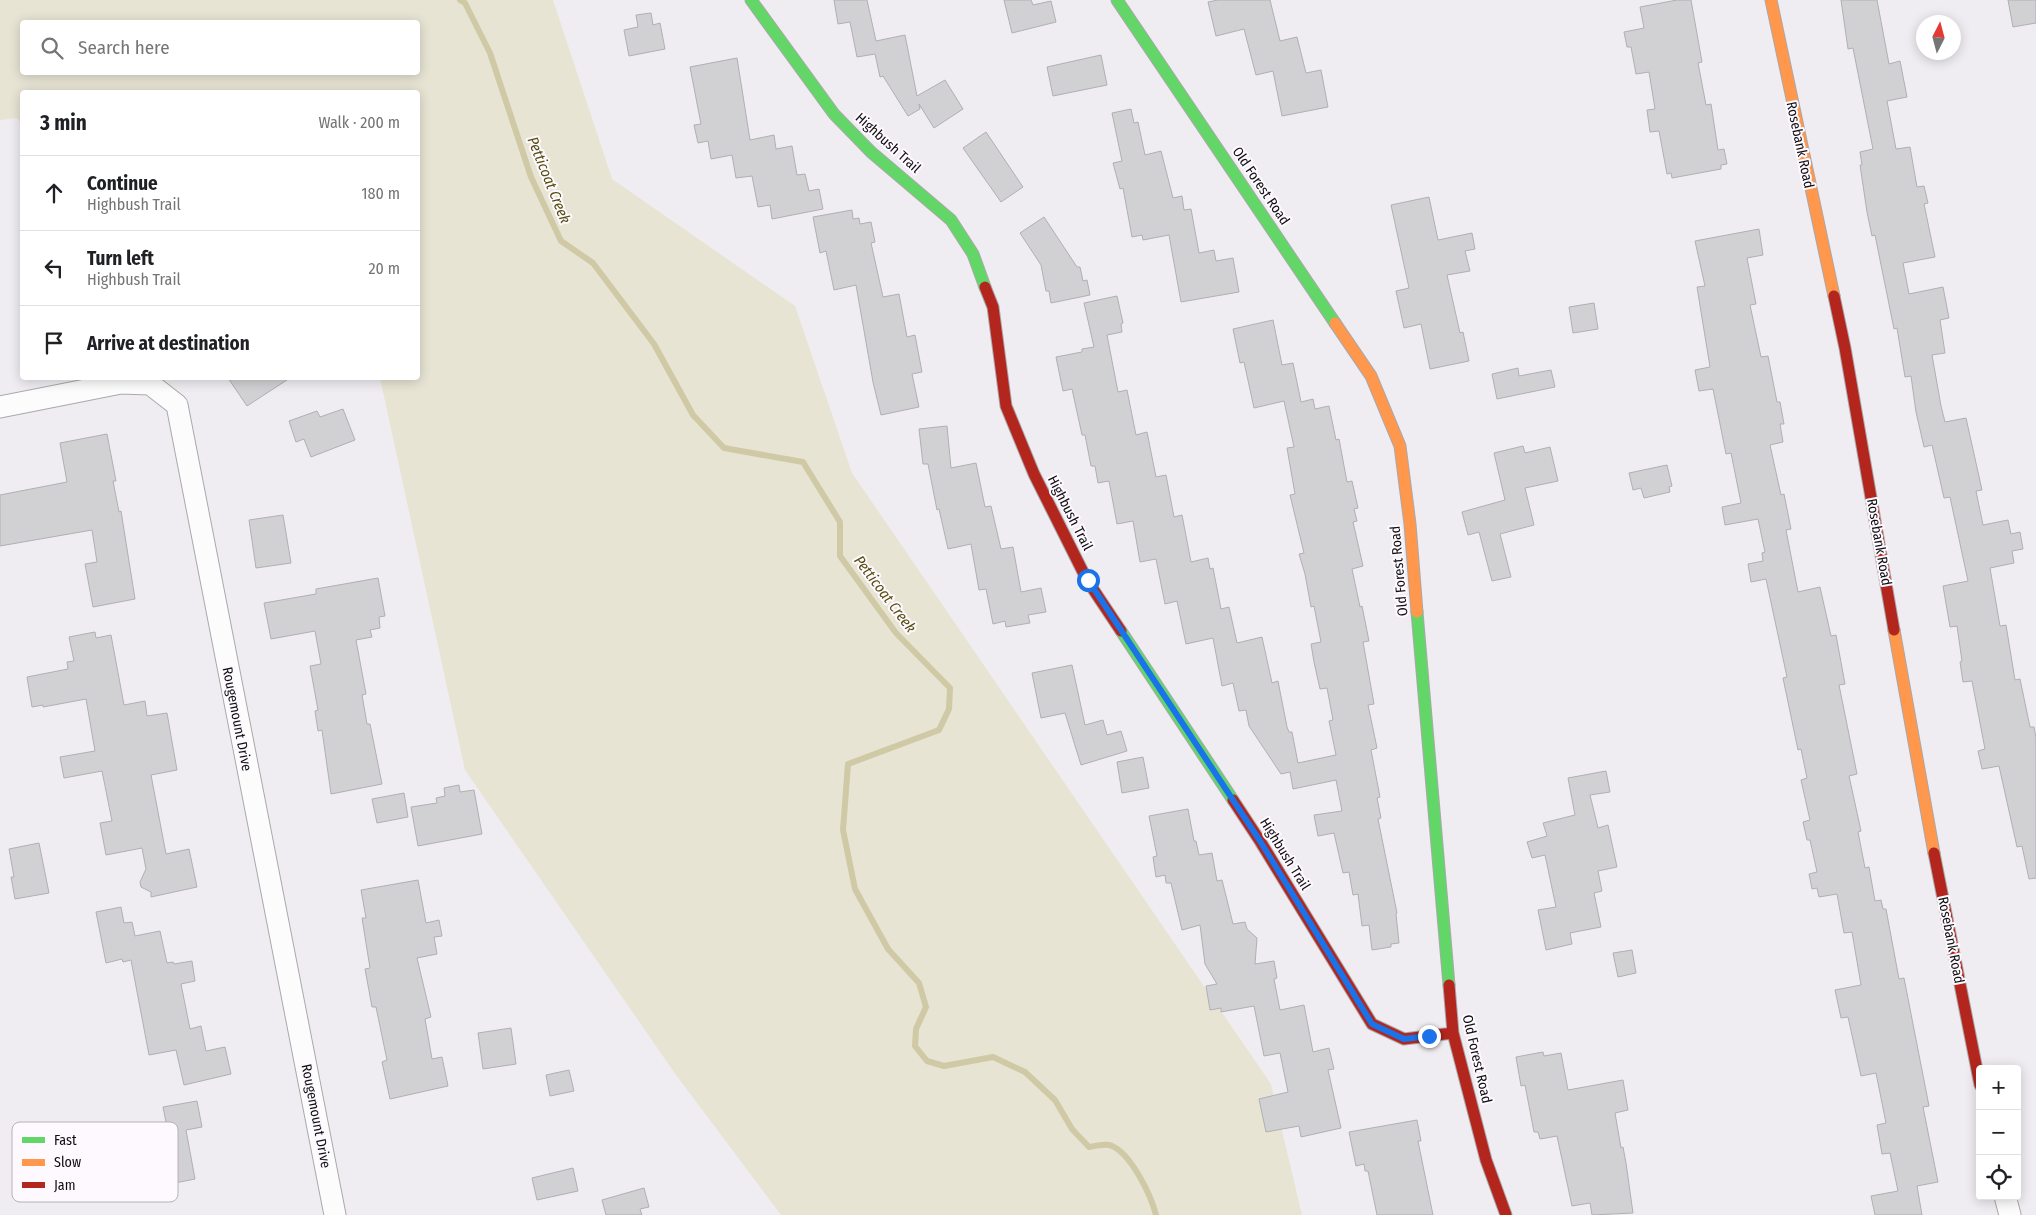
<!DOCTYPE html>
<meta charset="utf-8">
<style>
:root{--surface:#fff;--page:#f2f2f2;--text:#202124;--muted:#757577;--line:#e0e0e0}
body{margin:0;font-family:"Fira Sans Condensed",sans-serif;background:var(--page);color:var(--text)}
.controls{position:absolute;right:15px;bottom:15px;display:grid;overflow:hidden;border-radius:5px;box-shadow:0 2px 12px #0003}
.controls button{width:45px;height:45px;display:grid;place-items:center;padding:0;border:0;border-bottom:1px solid var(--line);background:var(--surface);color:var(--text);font:25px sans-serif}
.compass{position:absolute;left:1916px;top:15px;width:45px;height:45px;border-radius:50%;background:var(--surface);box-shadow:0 2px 12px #0003;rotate:6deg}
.stop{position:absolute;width:15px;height:15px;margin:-11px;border:4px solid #1a73e8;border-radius:50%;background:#fff}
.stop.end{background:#1a73e8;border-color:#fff;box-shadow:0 1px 5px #0008}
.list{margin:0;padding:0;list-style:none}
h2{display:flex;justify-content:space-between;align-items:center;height:65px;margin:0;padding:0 20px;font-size:21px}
h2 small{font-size:16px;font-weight:400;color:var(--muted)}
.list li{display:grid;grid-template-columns:32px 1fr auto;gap:15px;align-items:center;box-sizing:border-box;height:75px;padding:0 20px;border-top:1px solid var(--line)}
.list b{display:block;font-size:19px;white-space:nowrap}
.list p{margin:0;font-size:16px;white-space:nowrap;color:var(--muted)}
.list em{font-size:16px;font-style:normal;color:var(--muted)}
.icon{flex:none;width:28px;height:28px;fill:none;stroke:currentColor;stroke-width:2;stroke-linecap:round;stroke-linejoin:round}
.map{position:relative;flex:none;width:2036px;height:1215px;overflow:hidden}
.search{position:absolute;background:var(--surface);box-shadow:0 2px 12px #0003;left:20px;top:20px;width:400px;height:55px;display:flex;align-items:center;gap:12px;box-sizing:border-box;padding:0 18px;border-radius:5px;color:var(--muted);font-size:19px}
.panel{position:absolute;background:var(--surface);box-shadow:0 2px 12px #0003;left:20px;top:90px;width:400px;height:290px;border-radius:5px}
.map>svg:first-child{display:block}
.green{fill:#e7e4d4;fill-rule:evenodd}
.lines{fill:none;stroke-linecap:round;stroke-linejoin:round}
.stream{stroke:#cfc9a5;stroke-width:6}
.building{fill:#d1d0d3;stroke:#b1afb3}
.street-casing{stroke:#aaa8ab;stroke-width:23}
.fast-casing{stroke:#aaa8ab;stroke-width:13}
.slow-casing{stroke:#aaa8ab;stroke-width:13}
.jam-casing{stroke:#aaa8ab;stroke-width:13}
.street{stroke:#fdfcfd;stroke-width:21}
.fast{stroke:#63d668;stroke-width:11}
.slow{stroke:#ff974d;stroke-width:11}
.jam{stroke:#b3261e;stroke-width:11}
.route{stroke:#1a73e8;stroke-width:6}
.labels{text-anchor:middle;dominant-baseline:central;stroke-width:4;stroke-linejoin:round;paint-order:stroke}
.street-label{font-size:14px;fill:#0f0e10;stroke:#fdf9ff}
.water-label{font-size:15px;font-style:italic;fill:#564d0c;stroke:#fdf9ff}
.key{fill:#fdf9ff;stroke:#b6b2b7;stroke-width:1}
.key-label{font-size:14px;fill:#0f0e10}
</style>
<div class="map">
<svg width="2036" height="1215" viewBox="0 0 2036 1215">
<rect width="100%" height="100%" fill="#efedf1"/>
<!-- green -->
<path class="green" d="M 0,0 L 553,0 L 612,179 L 795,306 L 852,473 L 1271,1084 L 1302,1215 L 781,1215 L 676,1075 L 465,770 L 380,378 L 418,378 L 418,92 L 22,92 L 22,125 L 17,118 L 0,120 ZM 22,22 L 418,22 L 418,72 L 22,72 Z"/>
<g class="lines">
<!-- stream -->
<path class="stream" d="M 460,0 L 465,3 L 490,53 L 531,177 L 561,241 L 593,263 L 654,344 L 693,415 L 724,448 L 803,462 L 840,522 L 840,556 L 896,633 L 950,688 L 949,709 L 939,730 L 848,764 L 843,830 L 855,889 L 888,949 L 919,983 L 926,1007 L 916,1029 L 915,1046 L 927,1061 L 944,1066 L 993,1057 L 1025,1072 L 1055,1100 L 1072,1129 L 1089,1147 C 1095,1146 1106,1143 1112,1146 C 1131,1154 1151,1195 1156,1215"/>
</g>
<!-- building -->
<path class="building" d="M 834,0 L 867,0 L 876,41 L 905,35 L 917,96 L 945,80 L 963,109 L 934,128 L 919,104 L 920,109 L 908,116 L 883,76 L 880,77 L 875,54 L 857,57 L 850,22 L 838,24 Z
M 1004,0 L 1031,0 L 1033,5 L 1051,1 L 1056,22 L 1012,33 Z
M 1218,0 L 1270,0 L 1280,41 L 1297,37 L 1306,73 L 1321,70 L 1328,107 L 1282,116 L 1273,71 L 1256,75 L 1244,29 L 1216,36 L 1208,2 Z
M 1677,0 L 1691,0 L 1702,62 L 1698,63 L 1706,105 L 1711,104 L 1718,150 L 1724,149 L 1727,164 L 1721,165 L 1721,169 L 1672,178 L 1671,173 L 1667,174 L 1659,131 L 1650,132 L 1647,110 L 1655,109 L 1649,72 L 1636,74 L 1631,47 L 1627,47 L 1624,32 L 1644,28 L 1640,7 Z
M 1841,0 L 1877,0 L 1889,64 L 1900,61 L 1907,97 L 1887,101 L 1896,149 L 1910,147 L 1917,187 L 1924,186 L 1928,203 L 1924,204 L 1935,257 L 1903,263 L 1909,294 L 1943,287 L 1949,318 L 1940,320 L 1945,353 L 1932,355 L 1941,406 L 1945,422 L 1966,418 L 1982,490 L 1976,491 L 1983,525 L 2008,520 L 2011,534 L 2020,532 L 2023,549 L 2012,551 L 2014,563 L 1990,568 L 2000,626 L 2006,625 L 2015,680 L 2020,679 L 2030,727 L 2034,727 L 2036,738 L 2036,878 L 2029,879 L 2022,846 L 2017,847 L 1999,766 L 1982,769 L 1978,751 L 1985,749 L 1972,681 L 1963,682 L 1960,662 L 1962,661 L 1957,626 L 1950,627 L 1943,586 L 1968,581 L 1950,497 L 1944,498 L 1932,445 L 1924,447 L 1916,412 L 1911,376 L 1905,377 L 1897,328 L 1894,329 L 1875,235 L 1872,236 L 1867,212 L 1860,165 L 1862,165 L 1860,152 L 1873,149 L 1853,48 L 1848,49 Z
M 2008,0 L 2036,0 L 2036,23 L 2013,27 Z
M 651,13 L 653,25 L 660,23 L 665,49 L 629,56 L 624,30 L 638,27 L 636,15 Z
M 1101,55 L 1107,85 L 1053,96 L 1047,67 Z
M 737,58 L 750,140 L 774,135 L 776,149 L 792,146 L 797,175 L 805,174 L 809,191 L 819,189 L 823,209 L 772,219 L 770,205 L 758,207 L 752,176 L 736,178 L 732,155 L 711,159 L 708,141 L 698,143 L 694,125 L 701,124 L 690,67 Z
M 1131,109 L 1134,123 L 1138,122 L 1145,155 L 1161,151 L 1173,198 L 1182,196 L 1184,210 L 1191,209 L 1199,253 L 1214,250 L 1216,261 L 1233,258 L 1239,292 L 1181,302 L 1169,235 L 1143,240 L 1142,235 L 1132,237 L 1123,188 L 1120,189 L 1113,163 L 1122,161 L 1112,113 Z
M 986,132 L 1023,187 L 1001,202 L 963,148 Z
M 1429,197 L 1438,240 L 1472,233 L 1475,249 L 1465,251 L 1470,271 L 1447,275 L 1460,333 L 1463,332 L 1469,361 L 1430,369 L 1421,324 L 1404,328 L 1396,291 L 1409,288 L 1391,205 Z
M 852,210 L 853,219 L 859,218 L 860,224 L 871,222 L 875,242 L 871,243 L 883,297 L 899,294 L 907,337 L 915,335 L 922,372 L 912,374 L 919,407 L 881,415 L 873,382 L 856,285 L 834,290 L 826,251 L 820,253 L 813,217 Z
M 1044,217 L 1077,267 L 1080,267 L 1083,281 L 1087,280 L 1090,295 L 1051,303 L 1049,291 L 1046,291 L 1041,265 L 1020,233 Z
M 1759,229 L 1763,255 L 1747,258 L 1756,304 L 1750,305 L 1761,357 L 1768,356 L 1777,402 L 1780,402 L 1784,424 L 1780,424 L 1783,442 L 1770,445 L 1781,495 L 1784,494 L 1791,529 L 1786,530 L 1798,592 L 1820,587 L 1831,636 L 1836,635 L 1845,684 L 1839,685 L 1857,774 L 1849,776 L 1861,831 L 1858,832 L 1865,868 L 1869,867 L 1875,901 L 1881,900 L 1883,909 L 1886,909 L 1899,979 L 1904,978 L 1929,1106 L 1923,1107 L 1938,1182 L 1917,1186 L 1922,1215 L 1875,1215 L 1871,1196 L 1898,1191 L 1890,1153 L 1882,1154 L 1877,1125 L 1886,1123 L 1876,1073 L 1861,1076 L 1848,1017 L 1841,1018 L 1835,990 L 1861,985 L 1852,932 L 1844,933 L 1837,894 L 1819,897 L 1817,888 L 1812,889 L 1809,874 L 1817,872 L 1810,840 L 1807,840 L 1803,822 L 1810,820 L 1801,780 L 1807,778 L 1801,749 L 1798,750 L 1783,678 L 1787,677 L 1766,579 L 1751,582 L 1748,564 L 1763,561 L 1762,553 L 1765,552 L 1758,519 L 1725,525 L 1722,507 L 1741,503 L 1731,453 L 1726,454 L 1713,389 L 1699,391 L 1695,370 L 1710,367 L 1697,287 L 1705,286 L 1695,241 Z
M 1117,296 L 1123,323 L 1121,324 L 1122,332 L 1107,335 L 1118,392 L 1127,390 L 1136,435 L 1147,432 L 1156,477 L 1166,475 L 1174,517 L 1182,515 L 1191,562 L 1208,558 L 1210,569 L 1213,568 L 1221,609 L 1229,607 L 1237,643 L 1262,637 L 1272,683 L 1278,681 L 1287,727 L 1289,732 L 1292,732 L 1298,763 L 1336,755 L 1329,721 L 1333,720 L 1327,688 L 1320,689 L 1314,662 L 1311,644 L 1321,642 L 1314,606 L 1311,607 L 1305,574 L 1299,554 L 1304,553 L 1290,495 L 1295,494 L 1287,448 L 1294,447 L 1284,401 L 1254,408 L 1244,362 L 1240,363 L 1233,329 L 1273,320 L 1282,365 L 1293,363 L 1301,402 L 1313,399 L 1315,409 L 1329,406 L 1336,440 L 1339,439 L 1347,482 L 1352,481 L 1358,508 L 1354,509 L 1357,521 L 1353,522 L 1363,566 L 1352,569 L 1360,607 L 1362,606 L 1369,641 L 1363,642 L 1374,704 L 1368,705 L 1377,748 L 1371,750 L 1380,797 L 1377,798 L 1381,818 L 1378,819 L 1397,913 L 1396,914 L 1399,943 L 1391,944 L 1391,947 L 1372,950 L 1369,925 L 1362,926 L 1358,894 L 1353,895 L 1349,872 L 1343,873 L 1334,833 L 1318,836 L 1314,815 L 1342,811 L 1336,780 L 1293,789 L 1290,772 L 1281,774 L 1249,726 L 1246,710 L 1239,711 L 1233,683 L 1222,686 L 1213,638 L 1186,644 L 1177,601 L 1165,604 L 1156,559 L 1140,562 L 1133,521 L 1117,524 L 1109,481 L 1098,483 L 1095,466 L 1091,466 L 1085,435 L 1082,435 L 1072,389 L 1063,391 L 1056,357 L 1082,352 L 1082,349 L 1094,347 L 1084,303 Z
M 1594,303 L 1598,329 L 1573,333 L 1569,307 Z
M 1518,368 L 1519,376 L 1551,370 L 1555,387 L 1497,399 L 1492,374 Z
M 228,378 L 290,378 L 247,406 Z
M 343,409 L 355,440 L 311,457 L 304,439 L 296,442 L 289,421 L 317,411 L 320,417 Z
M 947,426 L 951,468 L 976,463 L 985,507 L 991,506 L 1001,549 L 1013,547 L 1021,592 L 1041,588 L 1046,612 L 1028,615 L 1030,623 L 1006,627 L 1005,621 L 993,624 L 986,589 L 979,590 L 971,544 L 948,549 L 939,509 L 937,510 L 928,464 L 923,464 L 919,429 Z
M 107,434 L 116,481 L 113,481 L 119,512 L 121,511 L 135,599 L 93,607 L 85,564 L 97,562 L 92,530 L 0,546 L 0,495 L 67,482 L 60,443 Z
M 1523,446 L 1525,453 L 1550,447 L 1558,481 L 1525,488 L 1534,525 L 1500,534 L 1511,577 L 1492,581 L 1479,532 L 1468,535 L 1462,512 L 1505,500 L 1494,453 Z
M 1667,465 L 1672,486 L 1669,487 L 1670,492 L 1644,498 L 1641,488 L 1633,490 L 1629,473 Z
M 283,515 L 291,563 L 256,568 L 249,520 Z
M 378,578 L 385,616 L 379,617 L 380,628 L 370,630 L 372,637 L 356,640 L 366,694 L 362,695 L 367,724 L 370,724 L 382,784 L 331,794 L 322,730 L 318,731 L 315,711 L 318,710 L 310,666 L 321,664 L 315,631 L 271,639 L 264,603 L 316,594 L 316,589 Z
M 95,632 L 96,638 L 111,635 L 124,705 L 145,701 L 147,716 L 167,713 L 177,770 L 151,775 L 166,854 L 189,849 L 197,887 L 151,897 L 151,892 L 141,887 L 140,882 L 146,869 L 142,848 L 106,855 L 100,823 L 112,821 L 102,771 L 64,778 L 60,757 L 95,751 L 86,699 L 43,707 L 43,705 L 32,707 L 27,677 L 68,669 L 67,662 L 74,661 L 69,637 Z
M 1072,665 L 1085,725 L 1103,720 L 1107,735 L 1121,731 L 1127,751 L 1081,765 L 1065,713 L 1041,718 L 1032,673 Z
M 1143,757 L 1149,788 L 1122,793 L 1117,762 Z
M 1606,771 L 1610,792 L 1590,795 L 1598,828 L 1608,825 L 1617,867 L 1598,871 L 1602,891 L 1594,893 L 1601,927 L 1570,933 L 1572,944 L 1546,950 L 1538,910 L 1556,907 L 1545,855 L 1532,858 L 1527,842 L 1547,836 L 1543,823 L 1575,815 L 1568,778 Z
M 459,785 L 460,792 L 474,790 L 482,834 L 418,846 L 411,807 L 437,803 L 436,798 L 445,796 L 444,788 Z
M 404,793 L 408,817 L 377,823 L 372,799 Z
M 1188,809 L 1194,841 L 1196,841 L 1199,855 L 1212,853 L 1217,881 L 1222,880 L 1233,924 L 1245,922 L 1247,929 L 1257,938 L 1255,964 L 1274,961 L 1277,978 L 1274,979 L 1280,1010 L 1304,1005 L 1313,1052 L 1329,1048 L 1334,1069 L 1328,1070 L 1341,1128 L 1301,1137 L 1299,1126 L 1266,1132 L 1259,1099 L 1288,1092 L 1280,1053 L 1264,1056 L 1254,1006 L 1221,1012 L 1221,1008 L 1210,1010 L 1206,986 L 1217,984 L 1205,964 L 1200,925 L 1182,930 L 1171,883 L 1166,883 L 1165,875 L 1156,877 L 1153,857 L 1157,856 L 1149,816 Z
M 39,843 L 49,893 L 15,899 L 11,877 L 14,877 L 9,849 Z
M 418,880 L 426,923 L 439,920 L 442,936 L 434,937 L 437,954 L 417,958 L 431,1017 L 425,1019 L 432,1059 L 442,1057 L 448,1086 L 390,1099 L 382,1062 L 387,1060 L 376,1007 L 372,1007 L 365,969 L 370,968 L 362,918 L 366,918 L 361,890 Z
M 121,907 L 124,923 L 132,922 L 135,936 L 160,931 L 167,963 L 173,962 L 174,964 L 192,961 L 195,981 L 181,984 L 190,1029 L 201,1026 L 206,1051 L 225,1047 L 231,1074 L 184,1085 L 176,1050 L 149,1055 L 131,960 L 123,962 L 122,959 L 106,963 L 96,912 Z
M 1632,950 L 1636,973 L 1618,977 L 1613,953 Z
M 511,1028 L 516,1064 L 483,1069 L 478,1033 Z
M 1543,1052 L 1544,1056 L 1561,1053 L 1568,1090 L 1623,1080 L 1628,1110 L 1615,1113 L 1621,1148 L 1623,1147 L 1626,1163 L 1633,1213 L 1592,1215 L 1590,1203 L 1572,1206 L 1557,1136 L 1540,1139 L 1538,1132 L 1534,1132 L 1525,1085 L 1521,1086 L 1516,1057 Z
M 569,1070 L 574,1091 L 550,1096 L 546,1075 Z
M 197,1101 L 202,1127 L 186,1130 L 195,1179 L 165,1185 L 166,1192 L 145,1196 L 139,1168 L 174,1162 L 163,1107 Z
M 1417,1120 L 1421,1141 L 1418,1141 L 1433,1215 L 1377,1215 L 1368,1171 L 1365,1171 L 1364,1164 L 1356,1166 L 1349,1132 Z
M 573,1168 L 578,1191 L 537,1200 L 532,1178 Z
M 644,1188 L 649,1207 L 640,1209 L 642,1215 L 606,1215 L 602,1200 Z"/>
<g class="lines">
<!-- street casing -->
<g class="street-casing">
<path id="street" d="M 0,407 L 121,383 L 150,384 L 177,405 L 335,1215
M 2005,1196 L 2010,1215"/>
</g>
<!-- fast casing -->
<g class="fast-casing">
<path id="fast" d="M 751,0 L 834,114 L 871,152 L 951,220 L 973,254 L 985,287
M 1117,0 L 1335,323
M 1417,612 L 1449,985
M 1121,631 L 1233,800"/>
</g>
<!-- slow casing -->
<g class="slow-casing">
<path id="slow" d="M 1771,0 L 1834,296
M 1335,323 L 1371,376 L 1400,446 L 1410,524 L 1417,612
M 1894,630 L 1934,853"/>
</g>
<!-- jam casing -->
<g class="jam-casing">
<path id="jam" d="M 985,287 L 993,307 L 1006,406 L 1034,474 L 1087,580 L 1121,631
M 1834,296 L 1845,348 L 1894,630
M 1233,800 L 1260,841 L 1372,1024 L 1404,1039 L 1453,1033
M 1934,853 L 1980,1085
M 1449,985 L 1453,1033 L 1486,1160 L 1506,1215"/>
</g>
<!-- street -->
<use href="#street" class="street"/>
<!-- fast -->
<use href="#fast" class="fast"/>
<!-- slow -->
<use href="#slow" class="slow"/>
<!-- jam -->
<use href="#jam" class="jam"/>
</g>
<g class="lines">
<!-- route -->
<path class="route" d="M 1088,580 L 1260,841 L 1372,1024 L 1404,1039 L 1429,1036"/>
</g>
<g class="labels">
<!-- street labels -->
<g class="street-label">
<text transform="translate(888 143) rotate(42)">Highbush Trail</text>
<text transform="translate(1800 145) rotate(78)">Rosebank Road</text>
<text transform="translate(1261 186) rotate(56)">Old Forest Road</text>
<text transform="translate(1070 513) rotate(63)">Highbush Trail</text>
<text transform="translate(1879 542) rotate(80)">Rosebank Road</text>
<text transform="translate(1399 571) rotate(-95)">Old Forest Road</text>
<text transform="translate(237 719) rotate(79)">Rougemount Drive</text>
<text transform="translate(1285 854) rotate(58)">Highbush Trail</text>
<text transform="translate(1951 940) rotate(79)">Rosebank Road</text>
<text transform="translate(1477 1059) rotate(77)">Old Forest Road</text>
<text transform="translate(316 1116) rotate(79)">Rougemount Drive</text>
</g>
<!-- water labels -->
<g class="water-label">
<text transform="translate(549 180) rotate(68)">Petticoat Creek</text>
<text transform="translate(885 594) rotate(53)">Petticoat Creek</text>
</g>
</g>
<!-- legend -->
<rect x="12" y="1122" width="166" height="80" rx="8" class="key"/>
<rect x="22" y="1137" width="23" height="6" fill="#63d668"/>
<rect x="22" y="1159" width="23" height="7" fill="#ff974d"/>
<rect x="22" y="1182" width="23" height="6" fill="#b3261e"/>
<g class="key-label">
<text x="54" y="1145">Fast</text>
<text x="54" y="1167">Slow</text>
<text x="54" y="1190">Jam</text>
</g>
</svg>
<div class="controls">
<button>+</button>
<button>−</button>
<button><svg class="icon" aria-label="locate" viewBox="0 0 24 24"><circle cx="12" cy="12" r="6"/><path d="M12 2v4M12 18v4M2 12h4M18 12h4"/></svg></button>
</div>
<svg class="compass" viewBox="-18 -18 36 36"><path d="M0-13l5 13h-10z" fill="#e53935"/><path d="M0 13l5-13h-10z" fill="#757577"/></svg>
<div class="stop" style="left:1088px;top:580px"></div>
<div class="stop end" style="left:1429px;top:1036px"></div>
<div class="search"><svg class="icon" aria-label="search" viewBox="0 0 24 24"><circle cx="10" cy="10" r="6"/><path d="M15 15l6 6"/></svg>Search here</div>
<section class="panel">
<h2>3 min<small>Walk · 200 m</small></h2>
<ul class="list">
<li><svg class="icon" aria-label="ahead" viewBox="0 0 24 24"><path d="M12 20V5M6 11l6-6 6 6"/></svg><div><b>Continue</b><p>Highbush Trail</p></div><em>180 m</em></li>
<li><svg class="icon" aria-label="left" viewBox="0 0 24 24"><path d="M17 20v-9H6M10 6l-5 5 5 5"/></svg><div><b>Turn left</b><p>Highbush Trail</p></div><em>20 m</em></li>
<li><svg class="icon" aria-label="arrive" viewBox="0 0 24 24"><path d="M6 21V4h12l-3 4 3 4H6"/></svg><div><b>Arrive at destination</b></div></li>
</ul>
</section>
</div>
